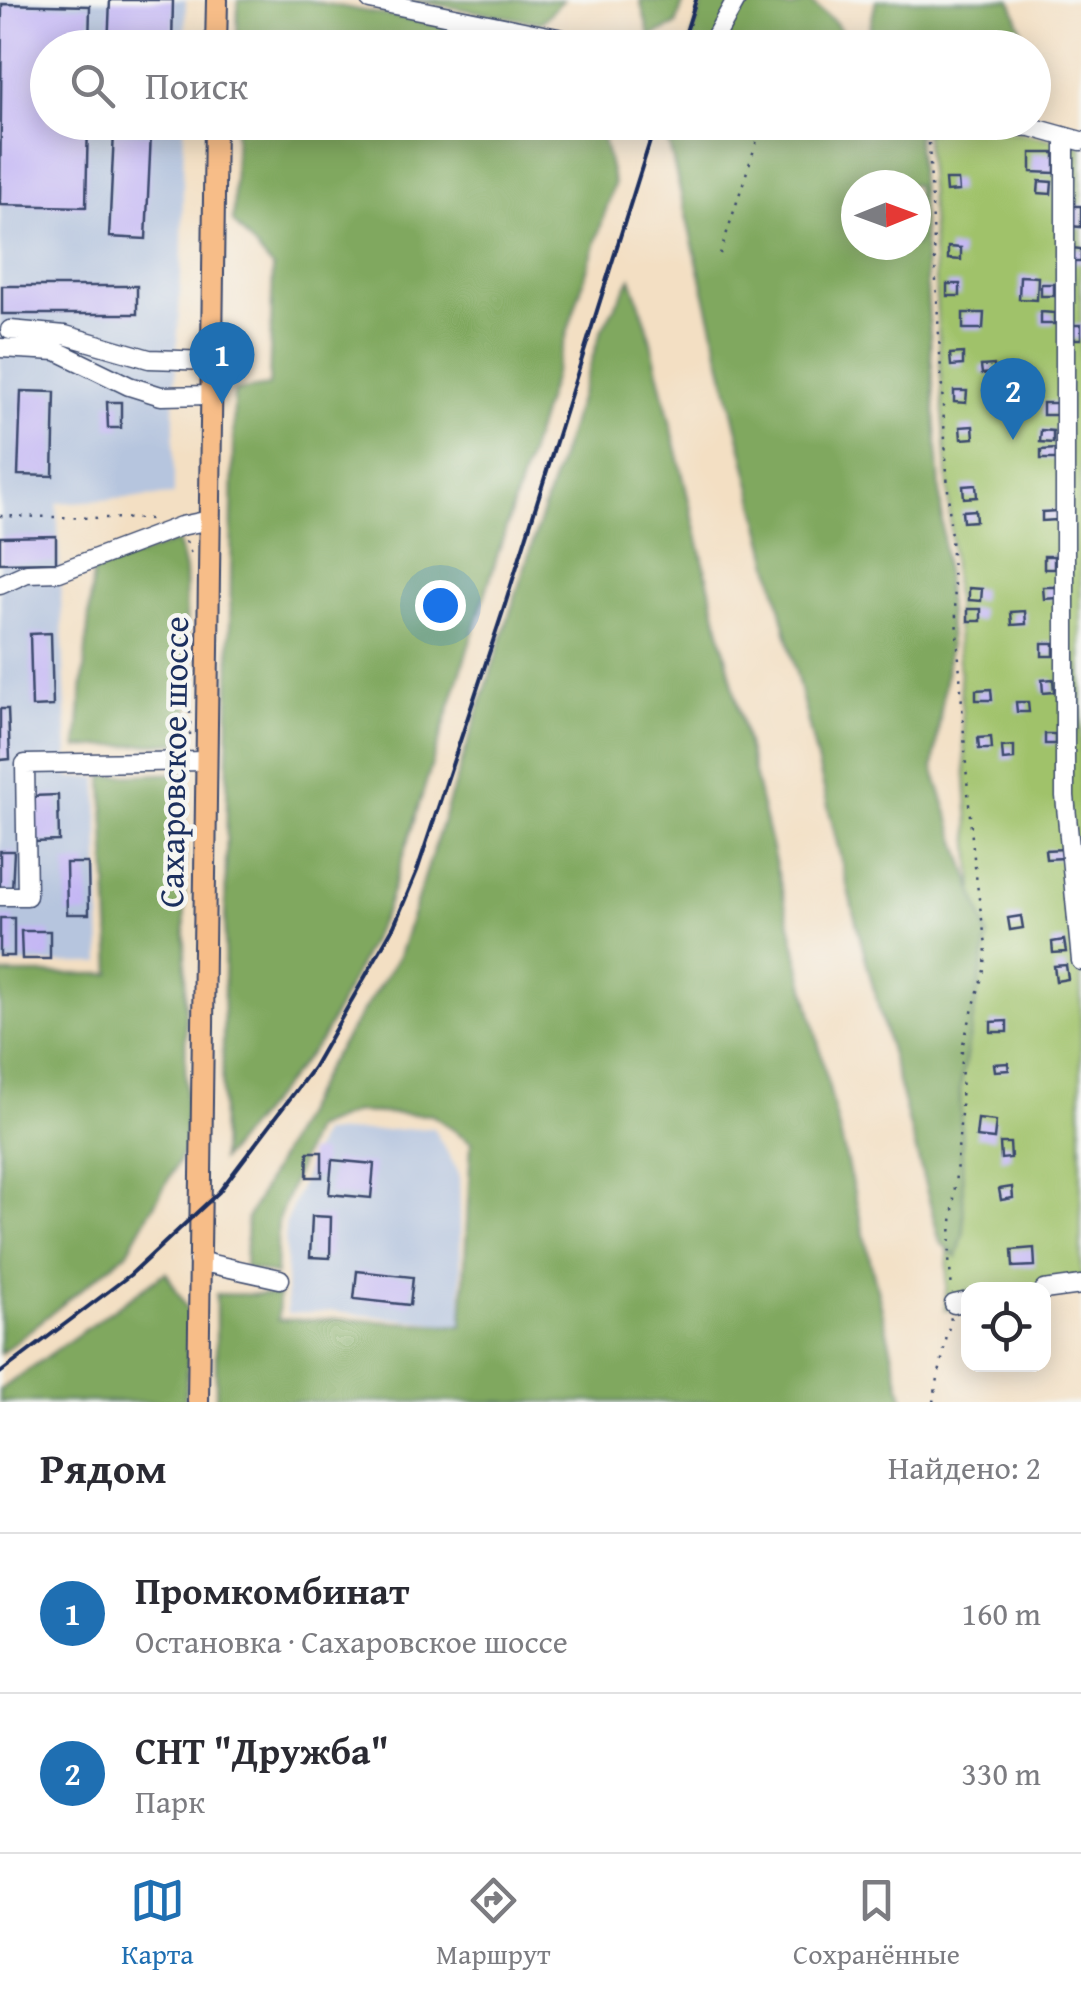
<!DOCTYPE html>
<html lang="ru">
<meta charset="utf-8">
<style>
:root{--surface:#fff;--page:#f7f7f7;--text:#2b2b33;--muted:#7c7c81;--line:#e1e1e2;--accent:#1f6fb2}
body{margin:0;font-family:"Gentium Book Plus",serif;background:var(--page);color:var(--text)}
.controls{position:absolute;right:30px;bottom:30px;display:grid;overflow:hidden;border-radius:20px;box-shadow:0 5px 25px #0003}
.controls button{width:90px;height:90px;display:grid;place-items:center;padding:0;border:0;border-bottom:2px solid var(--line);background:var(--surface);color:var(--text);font:50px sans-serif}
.compass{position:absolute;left:841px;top:170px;width:90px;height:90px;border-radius:50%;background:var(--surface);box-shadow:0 5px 25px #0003;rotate:89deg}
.you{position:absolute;left:440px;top:605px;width:35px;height:35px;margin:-25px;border:8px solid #fff;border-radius:50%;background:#1a73e8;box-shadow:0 0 0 15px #1a73e833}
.badge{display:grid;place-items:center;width:65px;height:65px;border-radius:50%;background:var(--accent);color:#fff;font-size:32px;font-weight:700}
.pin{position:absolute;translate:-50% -82px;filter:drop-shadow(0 2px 5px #0008)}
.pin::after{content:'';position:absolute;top:52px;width:35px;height:30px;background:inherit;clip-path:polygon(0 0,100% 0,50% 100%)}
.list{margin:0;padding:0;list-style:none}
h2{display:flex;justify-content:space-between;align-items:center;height:130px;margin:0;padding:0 40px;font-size:42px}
h2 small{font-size:32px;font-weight:400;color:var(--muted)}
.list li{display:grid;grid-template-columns:65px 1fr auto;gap:30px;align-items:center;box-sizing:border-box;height:160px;padding:0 40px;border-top:2px solid var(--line)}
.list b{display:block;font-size:38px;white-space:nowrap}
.list p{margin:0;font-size:32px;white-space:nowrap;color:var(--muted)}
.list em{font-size:32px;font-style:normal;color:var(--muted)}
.icon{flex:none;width:55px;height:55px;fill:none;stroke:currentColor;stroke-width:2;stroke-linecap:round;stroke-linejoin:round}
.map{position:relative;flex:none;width:1081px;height:1402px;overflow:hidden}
.search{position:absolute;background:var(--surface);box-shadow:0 5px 25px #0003;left:30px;right:30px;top:30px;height:110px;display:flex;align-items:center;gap:25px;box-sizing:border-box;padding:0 35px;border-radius:55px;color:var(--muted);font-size:38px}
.sheet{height:450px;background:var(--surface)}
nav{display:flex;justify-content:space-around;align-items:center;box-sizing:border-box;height:140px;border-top:2px solid var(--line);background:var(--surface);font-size:28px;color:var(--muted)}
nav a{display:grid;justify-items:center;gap:5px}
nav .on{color:var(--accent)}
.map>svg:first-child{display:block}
.industrial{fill:#b6c5de}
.green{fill:#a0c26b;stroke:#5e7864;stroke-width:2.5}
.forest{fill:#80a85f;stroke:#4e6c5e;stroke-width:2.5;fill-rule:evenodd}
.building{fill:#c4b7f4}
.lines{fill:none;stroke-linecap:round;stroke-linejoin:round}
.minor-casing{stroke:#3b496d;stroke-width:21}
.major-casing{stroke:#3b496d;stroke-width:24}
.path{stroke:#3b496d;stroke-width:2.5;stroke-dasharray:2.5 8;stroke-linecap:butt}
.minor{stroke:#fff;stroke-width:18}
.major{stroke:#f7bd88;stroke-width:20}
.rail{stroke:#1b2f5e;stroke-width:4}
.labels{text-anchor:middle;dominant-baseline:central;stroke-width:9;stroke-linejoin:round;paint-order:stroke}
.street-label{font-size:35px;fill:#1b2f5e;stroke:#f6f6f2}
</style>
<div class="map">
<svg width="1081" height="1402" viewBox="0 0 1081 1402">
<rect width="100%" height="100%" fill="#f6f6f2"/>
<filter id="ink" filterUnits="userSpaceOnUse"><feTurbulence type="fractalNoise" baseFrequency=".01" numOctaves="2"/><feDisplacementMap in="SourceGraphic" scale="20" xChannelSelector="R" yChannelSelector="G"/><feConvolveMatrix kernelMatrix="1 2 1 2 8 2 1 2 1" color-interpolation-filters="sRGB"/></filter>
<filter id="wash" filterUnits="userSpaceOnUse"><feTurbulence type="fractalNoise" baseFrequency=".0048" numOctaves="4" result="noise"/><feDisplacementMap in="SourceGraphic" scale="40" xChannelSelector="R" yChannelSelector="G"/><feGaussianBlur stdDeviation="2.25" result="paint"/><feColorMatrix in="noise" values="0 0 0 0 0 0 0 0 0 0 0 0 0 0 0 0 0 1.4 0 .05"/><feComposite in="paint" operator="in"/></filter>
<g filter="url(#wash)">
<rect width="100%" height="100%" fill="#f3dfc3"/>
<!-- industrial -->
<path class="industrial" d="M 0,0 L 186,0 L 185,47 L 48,48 L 48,122 L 184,123 L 182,254 L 174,406 L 174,495 L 57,503 L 69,778 L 98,777 L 101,963 L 0,964 Z
M 433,1128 L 459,1173 L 462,1326 L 333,1311 L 287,1314 L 285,1225 L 321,1133 Z"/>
<!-- green -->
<path class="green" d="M 925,123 L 968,123 L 1081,145 L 1081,1292 L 968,1290 L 968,1307 L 945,1310 L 961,1029 L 976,937 Z"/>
<!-- forest -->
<path class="forest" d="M 238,0 L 306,0 L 556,47 L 237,47 Z
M 410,0 L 563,0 L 541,23 Z
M 640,0 L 684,0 L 676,25 L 650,37 Z
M 703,0 L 791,8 L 809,1 L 836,23 L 851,47 L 689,48 Z
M 876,0 L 1011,0 L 1028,47 L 866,47 Z
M 668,122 L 960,123 L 917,135 L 950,644 L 933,768 L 988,936 L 960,1089 L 964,1231 L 957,1257 L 940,1242 L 853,910 L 666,132 ZM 856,185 L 916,185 L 916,245 L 856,245 Z
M 236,123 L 599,123 L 614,184 L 386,910 L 322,1039 L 221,1160 L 234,391 L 269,386 L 273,268 L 233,222 Z
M 631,278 L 647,325 L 904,1402 L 216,1402 L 216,1294 L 279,1295 L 278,1320 L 342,1319 L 462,1326 L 471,1142 L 432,1115 L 355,1112 L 313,1129 L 278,1220 L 276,1275 L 245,1268 L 247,1219 L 327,1066 L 399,956 L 601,331 Z
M 178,541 L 185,571 L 189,742 L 77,748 L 93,572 Z
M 184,773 L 186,1148 L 127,1253 L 0,1354 L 0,974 L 111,974 L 103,776 Z
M 166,1272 L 192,1317 L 185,1402 L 0,1402 L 0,1390 Z"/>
<g id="blocks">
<!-- building -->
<path class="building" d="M 110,0 L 173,0 L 172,48 L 108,48 Z
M 2,4 L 90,6 L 89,48 L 48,48 L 48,122 L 88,122 L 86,207 L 0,205 Z
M 114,132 L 151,134 L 146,239 L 109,237 Z
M 1031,153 L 1055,153 L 1055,173 L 1031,172 Z
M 945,180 L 958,180 L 959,191 L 946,192 Z
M 1039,181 L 1052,182 L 1051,194 L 1038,193 Z
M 1072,206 L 1081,206 L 1081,227 L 1071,226 Z
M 948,247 L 961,248 L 961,260 L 948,259 Z
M 1072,248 L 1081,249 L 1081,262 L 1071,262 Z
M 1020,276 L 1038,277 L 1037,300 L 1019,299 Z
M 947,284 L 960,284 L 960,296 L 947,296 Z
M 1041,284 L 1054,284 L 1054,296 L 1041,296 Z
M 2,286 L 137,286 L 137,314 L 2,314 Z
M 1041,312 L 1054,313 L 1054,324 L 1041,324 Z
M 963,313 L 984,313 L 983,329 L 963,329 Z
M 1070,325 L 1081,325 L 1081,339 L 1070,339 Z
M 963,353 L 963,365 L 951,366 L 950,354 Z
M 994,365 L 995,373 L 982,374 L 981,366 Z
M 21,391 L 55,392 L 53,476 L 18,475 Z
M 954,391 L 967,391 L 966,403 L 954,402 Z
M 107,402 L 121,402 L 121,428 L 108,428 Z
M 1043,403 L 1056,403 L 1056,415 L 1043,415 Z
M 973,426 L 974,438 L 961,439 L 960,427 Z
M 1041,430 L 1053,431 L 1053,443 L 1040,442 Z
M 1056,449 L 1056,459 L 1041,459 L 1041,450 Z
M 976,485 L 977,497 L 964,498 L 963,486 Z
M 975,510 L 976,521 L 963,522 L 962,511 Z
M 1057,511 L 1057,520 L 1042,521 L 1042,512 Z
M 56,536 L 56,562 L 0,563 L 0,537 Z
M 1044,556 L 1054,556 L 1054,569 L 1044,569 Z
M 1043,587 L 1056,587 L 1057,598 L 1044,599 Z
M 969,588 L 982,589 L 981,601 L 969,600 Z
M 968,609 L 981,609 L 981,621 L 968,621 Z
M 1025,611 L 1026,624 L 1012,625 L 1011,612 Z
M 51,633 L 53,706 L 32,707 L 30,634 Z
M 1042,643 L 1054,643 L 1054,656 L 1042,656 Z
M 1053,679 L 1054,692 L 1043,693 L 1042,680 Z
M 991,689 L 992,700 L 976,700 L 976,690 Z
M 1016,702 L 1028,702 L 1029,712 L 1017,712 Z
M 0,709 L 8,709 L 10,759 L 0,760 Z
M 1045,734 L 1055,734 L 1055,744 L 1045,744 Z
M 991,737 L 992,749 L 979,749 L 978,738 Z
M 1014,746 L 1014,759 L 1003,760 L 1002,747 Z
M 58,795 L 59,841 L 34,842 L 32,796 Z
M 1064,849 L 1064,858 L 1046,859 L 1045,850 Z
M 0,851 L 14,851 L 12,891 L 0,890 Z
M 66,863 L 88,863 L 89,914 L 67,914 Z
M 1021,916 L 1023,928 L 1010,930 L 1008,918 Z
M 0,918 L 14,918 L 14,956 L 0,956 Z
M 21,931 L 50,931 L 50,959 L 22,959 Z
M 1064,940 L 1066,952 L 1053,953 L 1052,942 Z
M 1066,965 L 1068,979 L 1056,981 L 1054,966 Z
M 1007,1021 L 1007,1032 L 991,1032 L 991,1022 Z
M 1008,1063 L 1009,1070 L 995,1071 L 994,1064 Z
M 978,1119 L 996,1121 L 994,1139 L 976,1137 Z
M 1000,1143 L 1010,1143 L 1011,1158 L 1001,1159 Z
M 308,1152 L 322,1152 L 322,1177 L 307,1177 Z
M 332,1160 L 374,1164 L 371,1198 L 329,1194 Z
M 1012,1187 L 1013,1198 L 1001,1200 L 999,1189 Z
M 312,1216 L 331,1217 L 330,1258 L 310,1257 Z
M 1034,1248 L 1035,1266 L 1013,1267 L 1012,1250 Z
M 357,1271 L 413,1277 L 410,1305 L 354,1299 Z"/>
</g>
</g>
<g filter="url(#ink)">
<use href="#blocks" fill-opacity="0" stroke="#3b496d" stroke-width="2.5"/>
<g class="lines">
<!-- minor casing -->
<g class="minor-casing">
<path id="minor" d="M 370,0 L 607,48
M 709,48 L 736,0
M 950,122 L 1031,127 L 1081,141
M 1065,139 L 1065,796 L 1081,961
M 10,330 L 65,335 L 149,359 L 212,361
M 0,348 L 57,351 L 129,386 L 161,396 L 211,395
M 0,585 L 27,573 L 59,572 L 181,526 L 210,520
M 0,896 L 27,896 L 25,764 L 205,761
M 198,1261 L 280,1279
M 1044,1290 L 1081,1285
M 954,1304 L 968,1301"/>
</g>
<!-- major casing -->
<g class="major-casing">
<path id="major" d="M 216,48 L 217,0
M 198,1402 L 215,122"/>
</g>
<!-- path -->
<path class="path" d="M 928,122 C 936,293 946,463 957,633 C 965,736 968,841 986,944 L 985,967 L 962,1047 L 961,1113 L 949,1259 L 952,1289
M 720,254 L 763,122
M 0,516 L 154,519
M 186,541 L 192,557
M 190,735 L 190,704
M 933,1402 L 951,1317"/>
<!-- minor -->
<use href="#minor" class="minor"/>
<!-- major -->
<use href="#major" class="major"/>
<!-- rail -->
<path class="rail" d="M 681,48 L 696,0
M 0,1373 L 130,1275 L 219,1192 L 313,1068 L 394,926 L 417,871 L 503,611 L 656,122"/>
</g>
</g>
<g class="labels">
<!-- street labels -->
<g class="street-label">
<text transform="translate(173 762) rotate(-89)">Сахаровское шоссе</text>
</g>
</g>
</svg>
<div class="controls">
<button><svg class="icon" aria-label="locate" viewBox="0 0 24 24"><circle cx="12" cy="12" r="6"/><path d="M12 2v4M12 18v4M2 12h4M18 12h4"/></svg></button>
</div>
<svg class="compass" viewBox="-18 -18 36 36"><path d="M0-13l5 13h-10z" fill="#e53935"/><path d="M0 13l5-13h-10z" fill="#7c7c81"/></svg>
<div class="you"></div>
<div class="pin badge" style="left:222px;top:404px">1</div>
<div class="pin badge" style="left:1013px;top:440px">2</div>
<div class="search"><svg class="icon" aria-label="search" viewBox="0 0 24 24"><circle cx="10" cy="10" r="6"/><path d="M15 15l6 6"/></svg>Поиск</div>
</div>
<section class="sheet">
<h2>Рядом<small>Найдено: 2</small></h2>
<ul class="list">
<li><span class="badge">1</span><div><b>Промкомбинат</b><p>Остановка · Сахаровское шоссе</p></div><em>160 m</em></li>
<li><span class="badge">2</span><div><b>СНТ &quot;Дружба&quot;</b><p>Парк</p></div><em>330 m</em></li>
</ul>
</section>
<nav>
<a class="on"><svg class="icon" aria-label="map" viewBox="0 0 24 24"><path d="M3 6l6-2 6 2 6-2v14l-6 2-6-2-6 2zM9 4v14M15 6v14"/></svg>Карта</a>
<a><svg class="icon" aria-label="directions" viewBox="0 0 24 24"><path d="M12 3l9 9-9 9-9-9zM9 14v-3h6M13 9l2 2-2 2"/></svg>Маршрут</a>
<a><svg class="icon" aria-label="saved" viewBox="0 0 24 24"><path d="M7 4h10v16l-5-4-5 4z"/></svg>Сохранённые</a>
</nav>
